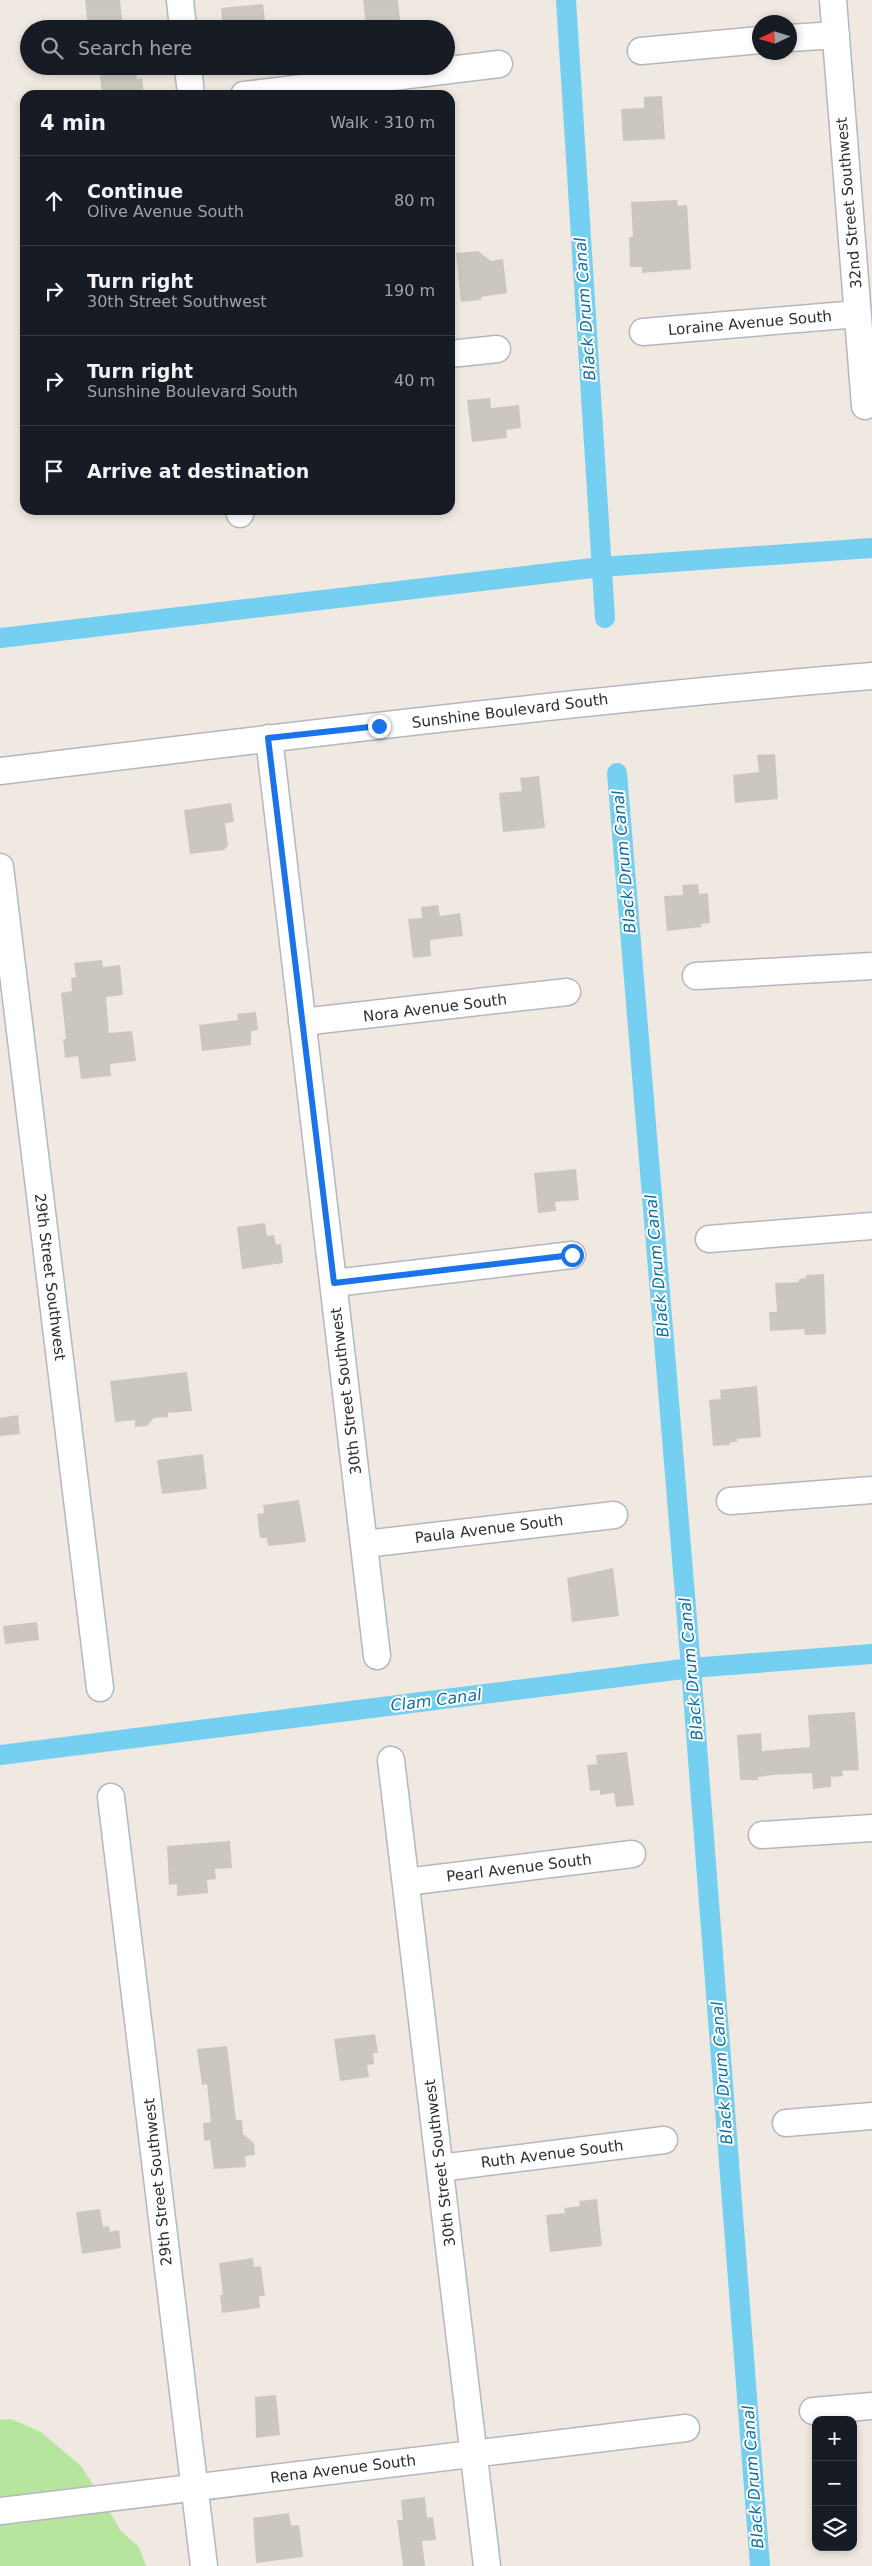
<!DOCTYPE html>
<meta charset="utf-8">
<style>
:root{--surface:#171b24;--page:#20242c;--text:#f1f3f6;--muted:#9ea1a6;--line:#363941}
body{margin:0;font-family:"DejaVu Sans",sans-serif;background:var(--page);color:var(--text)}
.controls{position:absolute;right:15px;bottom:15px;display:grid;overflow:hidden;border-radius:10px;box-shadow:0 2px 8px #0003}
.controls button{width:45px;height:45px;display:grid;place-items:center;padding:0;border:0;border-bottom:1px solid var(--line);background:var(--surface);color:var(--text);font:25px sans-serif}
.compass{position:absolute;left:752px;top:15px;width:45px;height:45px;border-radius:50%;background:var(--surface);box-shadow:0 2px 8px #0003;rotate:266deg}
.stop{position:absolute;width:15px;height:15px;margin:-11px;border:4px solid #1a73e8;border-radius:50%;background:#fff}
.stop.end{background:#1a73e8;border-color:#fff;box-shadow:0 1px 5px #0008}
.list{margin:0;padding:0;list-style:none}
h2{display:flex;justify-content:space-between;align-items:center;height:65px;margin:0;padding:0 20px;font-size:21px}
h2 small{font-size:16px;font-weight:400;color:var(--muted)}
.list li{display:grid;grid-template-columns:32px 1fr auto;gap:15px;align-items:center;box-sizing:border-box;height:90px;padding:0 20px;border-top:1px solid var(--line)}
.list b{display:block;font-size:19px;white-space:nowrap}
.list p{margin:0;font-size:16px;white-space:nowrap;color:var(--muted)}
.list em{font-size:16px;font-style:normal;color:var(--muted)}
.icon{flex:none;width:28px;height:28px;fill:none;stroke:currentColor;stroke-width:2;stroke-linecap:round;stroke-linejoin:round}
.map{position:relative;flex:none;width:872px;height:2566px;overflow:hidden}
.search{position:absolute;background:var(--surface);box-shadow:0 2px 8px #0003;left:20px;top:20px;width:435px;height:55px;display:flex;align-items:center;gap:12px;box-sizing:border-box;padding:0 18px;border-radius:28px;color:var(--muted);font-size:19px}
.panel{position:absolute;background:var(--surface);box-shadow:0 2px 8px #0003;left:20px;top:90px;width:435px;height:425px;border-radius:15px}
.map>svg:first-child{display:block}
.green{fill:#b6e59e}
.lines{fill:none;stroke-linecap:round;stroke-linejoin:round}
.canal{stroke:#75cff0;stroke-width:20}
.building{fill:#cbc7bf}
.minor-casing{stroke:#b4b7c1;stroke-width:29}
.minor{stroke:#fff;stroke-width:26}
.route{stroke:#1a73e8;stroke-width:6}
.labels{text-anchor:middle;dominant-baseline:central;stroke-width:4;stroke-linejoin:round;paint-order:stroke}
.street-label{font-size:15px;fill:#2e2e2e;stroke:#fff}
.water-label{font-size:16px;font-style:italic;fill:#0d6fa3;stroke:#fff}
</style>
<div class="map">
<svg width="872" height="2566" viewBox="0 0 872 2566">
<rect width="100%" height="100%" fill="#efe9e1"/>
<!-- green -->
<path class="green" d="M 11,2419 L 41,2432 L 82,2467 L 121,2531 L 139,2547 L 146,2566 L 0,2566 L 0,2420 Z"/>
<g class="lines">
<!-- canal -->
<path class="canal" d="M 566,0 L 605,618
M 0,638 L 601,567 L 872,548
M 617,773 L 691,1668 L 760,2566
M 0,1755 L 691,1668 L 872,1654"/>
</g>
<!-- building -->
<path class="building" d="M 85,0 L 120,0 L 123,29 L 88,29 Z
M 363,0 L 398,0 L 401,29 L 384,29 L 383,25 L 376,26 L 376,23 L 366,24 Z
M 263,4 L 266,29 L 223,29 L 221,8 Z
M 99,66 L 135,68 L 137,79 L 142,78 L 144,95 L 102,95 Z
M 662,96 L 665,139 L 623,141 L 621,109 L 644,108 L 644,97 Z
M 677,200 L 678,206 L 687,205 L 691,269 L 642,273 L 642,267 L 630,267 L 629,237 L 633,237 L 631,202 Z
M 478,251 L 491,261 L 503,259 L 507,293 L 481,297 L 481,300 L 461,302 L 456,253 Z
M 490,398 L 491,408 L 519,405 L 521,428 L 506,430 L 507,438 L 472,442 L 467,400 Z
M 775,754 L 778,799 L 735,803 L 733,775 L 759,772 L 757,755 Z
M 539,776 L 545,828 L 503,832 L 499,793 L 522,791 L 520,778 Z
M 231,803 L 234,822 L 225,823 L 228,845 L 224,850 L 190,854 L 184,810 Z
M 698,884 L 699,894 L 708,893 L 710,923 L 701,924 L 702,927 L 667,931 L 664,896 L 683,895 L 682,885 Z
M 438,905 L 440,916 L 460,913 L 463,936 L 430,940 L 431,956 L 413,958 L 408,919 L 422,918 L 421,907 Z
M 102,960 L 103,967 L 120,965 L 123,995 L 106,997 L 109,1033 L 132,1031 L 136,1061 L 110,1064 L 111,1076 L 81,1079 L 78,1056 L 65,1058 L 63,1039 L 66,1039 L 61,993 L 72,991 L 71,978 L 76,977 L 74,963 Z
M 256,1012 L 258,1030 L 251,1031 L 251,1045 L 202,1051 L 199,1025 L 238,1020 L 237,1014 Z
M 576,1169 L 579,1200 L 555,1202 L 556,1211 L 538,1213 L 534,1173 Z
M 265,1223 L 267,1236 L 274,1235 L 276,1245 L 281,1244 L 283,1263 L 242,1269 L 237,1227 Z
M 824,1274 L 826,1334 L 805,1335 L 804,1329 L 770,1331 L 769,1312 L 777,1312 L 775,1283 L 799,1282 L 799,1279 L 806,1278 L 806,1275 Z
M 187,1372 L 192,1411 L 168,1413 L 168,1417 L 154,1418 L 147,1426 L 135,1427 L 135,1420 L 115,1422 L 110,1381 Z
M 757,1386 L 761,1437 L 737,1439 L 737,1442 L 730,1442 L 730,1445 L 713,1446 L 709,1400 L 721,1399 L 720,1390 Z
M 18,1415 L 20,1434 L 0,1436 L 0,1418 Z
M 203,1454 L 207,1489 L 162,1494 L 157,1460 Z
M 299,1500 L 306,1542 L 268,1546 L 267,1538 L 260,1538 L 257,1514 L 264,1513 L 263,1505 Z
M 613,1568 L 619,1616 L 572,1622 L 567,1578 Z
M 37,1622 L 39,1640 L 5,1644 L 3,1626 Z
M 855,1712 L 859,1770 L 842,1771 L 843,1776 L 831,1777 L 831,1787 L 813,1789 L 812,1773 L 773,1775 L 758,1777 L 758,1780 L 740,1780 L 737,1735 L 761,1733 L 762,1751 L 810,1747 L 808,1715 Z
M 627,1752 L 634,1805 L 616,1807 L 614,1793 L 600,1795 L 600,1790 L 590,1791 L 587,1765 L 597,1764 L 596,1755 Z
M 230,1841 L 232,1868 L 215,1869 L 216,1879 L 207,1880 L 208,1893 L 177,1896 L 177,1884 L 169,1885 L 167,1846 Z
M 375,2034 L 378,2053 L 373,2053 L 374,2064 L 367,2065 L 369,2077 L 340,2081 L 334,2039 Z
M 227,2046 L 236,2120 L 242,2120 L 243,2134 L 254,2143 L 255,2155 L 245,2156 L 246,2167 L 214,2169 L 210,2140 L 204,2141 L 203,2123 L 211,2122 L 207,2084 L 202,2085 L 197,2049 Z
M 597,2199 L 602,2246 L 550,2252 L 546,2215 L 565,2213 L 564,2208 L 580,2206 L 579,2201 Z
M 100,2209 L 103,2227 L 109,2226 L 110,2232 L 119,2230 L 121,2248 L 82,2254 L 76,2212 Z
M 253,2258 L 254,2267 L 261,2266 L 265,2296 L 259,2296 L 260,2308 L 222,2313 L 220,2295 L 223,2295 L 219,2263 Z
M 276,2395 L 280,2435 L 256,2438 L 255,2397 Z
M 425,2497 L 427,2518 L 433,2517 L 436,2540 L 422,2541 L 425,2566 L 403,2566 L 397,2520 L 403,2520 L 401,2500 Z
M 289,2513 L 291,2526 L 299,2525 L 303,2557 L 256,2563 L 253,2518 Z"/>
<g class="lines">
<!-- minor casing -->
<g class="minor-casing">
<path id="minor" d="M 180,0 L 183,29
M 833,0 L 865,406
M 790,38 L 836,35
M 641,51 L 760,40
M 188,66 L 191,95
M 244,95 L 499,64
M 643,332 L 858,314
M 450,354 L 497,349
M 240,510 L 240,514
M 269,738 L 377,1656
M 0,771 C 290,736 580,700 872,676
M 0,867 L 100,1688
M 696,976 L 872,966
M 302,1022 L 567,992
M 709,1239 L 872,1226
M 334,1283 L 572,1255
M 730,1501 L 872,1490
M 365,1544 L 614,1515
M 391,1760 L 487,2566
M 111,1797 L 204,2566
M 762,1835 L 872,1828
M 406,1882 L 632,1854
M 786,2123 L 872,2116
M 440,2168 L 664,2140
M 813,2411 L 872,2406
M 0,2511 L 686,2428"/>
</g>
<!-- minor -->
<use href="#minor" class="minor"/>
</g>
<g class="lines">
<!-- route -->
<path class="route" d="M 379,726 L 268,738 L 334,1283 L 572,1255"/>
</g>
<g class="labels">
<!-- street labels -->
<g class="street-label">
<text transform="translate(849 203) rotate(-95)">32nd Street Southwest</text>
<text transform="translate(750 323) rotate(-5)">Loraine Avenue South</text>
<text transform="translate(510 711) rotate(-7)">Sunshine Boulevard South</text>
<text transform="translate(435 1008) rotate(-7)">Nora Avenue South</text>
<text transform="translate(50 1277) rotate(83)">29th Street Southwest</text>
<text transform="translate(346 1391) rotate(-97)">30th Street Southwest</text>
<text transform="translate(489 1529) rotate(-7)">Paula Avenue South</text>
<text transform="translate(519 1868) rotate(-7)">Pearl Avenue South</text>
<text transform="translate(552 2154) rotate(-7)">Ruth Avenue South</text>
<text transform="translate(440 2163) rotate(-97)">30th Street Southwest</text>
<text transform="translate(158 2182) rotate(-96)">29th Street Southwest</text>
<text transform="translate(343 2469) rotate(-7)">Rena Avenue South</text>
</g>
<!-- water labels -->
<g class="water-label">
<text transform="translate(585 309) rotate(-94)">Black Drum Canal</text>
<text transform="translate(624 862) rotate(-95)">Black Drum Canal</text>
<text transform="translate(657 1266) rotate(-95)">Black Drum Canal</text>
<text transform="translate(691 1669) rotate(-95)">Black Drum Canal</text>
<text transform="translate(436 1700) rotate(-7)">Clam Canal</text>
<text transform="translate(722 2073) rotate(-94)">Black Drum Canal</text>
<text transform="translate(753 2477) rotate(-94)">Black Drum Canal</text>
</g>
</g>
</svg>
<div class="controls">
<button>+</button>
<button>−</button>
<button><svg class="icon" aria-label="layers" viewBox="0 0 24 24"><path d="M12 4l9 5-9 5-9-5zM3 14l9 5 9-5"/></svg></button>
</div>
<svg class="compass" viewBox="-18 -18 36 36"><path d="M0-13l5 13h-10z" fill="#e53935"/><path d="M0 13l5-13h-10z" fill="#9ea1a6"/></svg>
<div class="stop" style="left:572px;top:1255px"></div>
<div class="stop end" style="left:379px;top:726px"></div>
<div class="search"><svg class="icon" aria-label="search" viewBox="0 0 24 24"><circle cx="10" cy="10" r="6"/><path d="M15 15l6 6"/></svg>Search here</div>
<section class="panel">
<h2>4 min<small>Walk · 310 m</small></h2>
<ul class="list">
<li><svg class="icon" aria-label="ahead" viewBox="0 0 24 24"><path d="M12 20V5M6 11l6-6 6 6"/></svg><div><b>Continue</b><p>Olive Avenue South</p></div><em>80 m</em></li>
<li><svg class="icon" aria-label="right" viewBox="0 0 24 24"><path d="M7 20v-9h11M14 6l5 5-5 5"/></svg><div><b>Turn right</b><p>30th Street Southwest</p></div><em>190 m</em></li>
<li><svg class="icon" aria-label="right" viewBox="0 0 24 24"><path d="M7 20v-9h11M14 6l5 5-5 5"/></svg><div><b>Turn right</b><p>Sunshine Boulevard South</p></div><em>40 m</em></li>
<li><svg class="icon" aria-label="arrive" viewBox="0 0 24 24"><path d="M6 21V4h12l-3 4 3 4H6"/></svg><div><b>Arrive at destination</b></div></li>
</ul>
</section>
</div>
